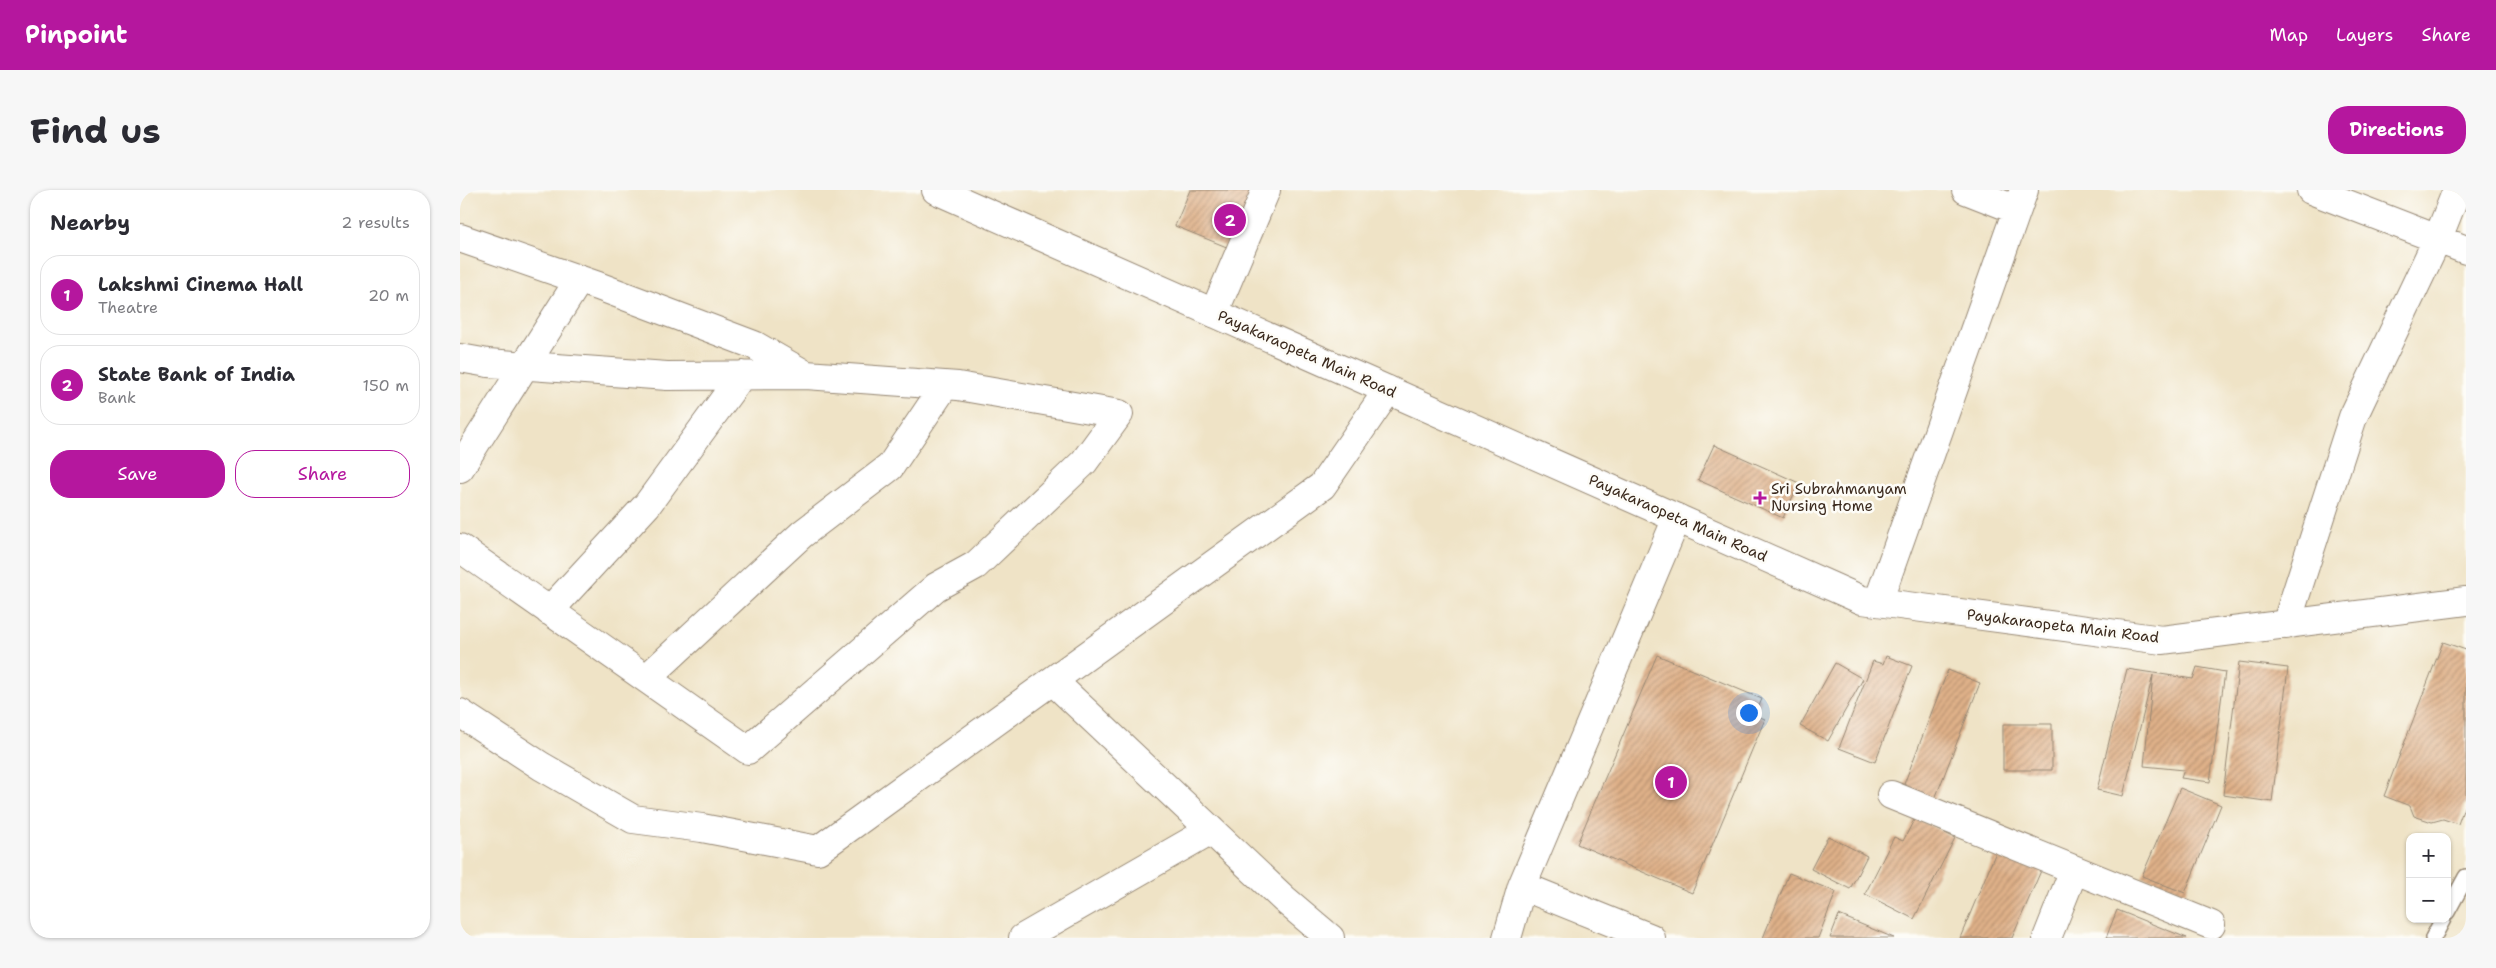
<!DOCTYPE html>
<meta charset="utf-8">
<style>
:root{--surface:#fff;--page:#f7f7f7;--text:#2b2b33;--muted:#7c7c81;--line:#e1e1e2;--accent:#b5179e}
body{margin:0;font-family:"Shantell Sans",sans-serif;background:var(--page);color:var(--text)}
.controls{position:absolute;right:15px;bottom:15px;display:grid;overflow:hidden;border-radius:10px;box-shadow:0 1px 4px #0004}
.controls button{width:45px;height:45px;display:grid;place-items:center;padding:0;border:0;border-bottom:1px solid var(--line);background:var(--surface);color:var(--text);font:25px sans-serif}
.you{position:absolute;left:1288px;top:522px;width:18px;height:18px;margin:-12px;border:4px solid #fff;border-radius:50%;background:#1a73e8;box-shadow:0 0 0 8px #1a73e833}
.badge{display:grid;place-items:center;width:32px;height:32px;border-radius:50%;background:var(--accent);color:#fff;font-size:16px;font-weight:700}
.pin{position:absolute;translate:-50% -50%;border:2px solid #fff;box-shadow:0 1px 5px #0006}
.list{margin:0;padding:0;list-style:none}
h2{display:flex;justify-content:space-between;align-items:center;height:65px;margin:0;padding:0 20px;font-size:21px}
h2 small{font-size:16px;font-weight:400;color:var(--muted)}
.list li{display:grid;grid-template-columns:32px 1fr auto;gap:15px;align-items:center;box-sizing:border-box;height:80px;margin:0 10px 10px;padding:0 10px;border:1px solid var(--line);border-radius:20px}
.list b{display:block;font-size:19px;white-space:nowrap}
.list p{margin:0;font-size:16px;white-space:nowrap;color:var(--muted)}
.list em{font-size:16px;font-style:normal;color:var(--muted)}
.actions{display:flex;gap:10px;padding:15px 20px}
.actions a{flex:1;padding:11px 0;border:1px solid var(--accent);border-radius:20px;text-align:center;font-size:18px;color:var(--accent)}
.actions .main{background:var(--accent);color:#fff}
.map{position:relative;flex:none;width:2006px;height:748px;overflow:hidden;border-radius:20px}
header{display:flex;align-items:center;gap:30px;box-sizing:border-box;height:70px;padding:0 25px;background:var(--accent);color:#fff}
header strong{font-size:24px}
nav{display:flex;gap:28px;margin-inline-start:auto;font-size:18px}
.intro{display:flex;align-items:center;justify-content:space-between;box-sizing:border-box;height:120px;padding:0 30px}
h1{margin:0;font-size:35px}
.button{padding:12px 22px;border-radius:20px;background:var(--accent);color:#fff;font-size:18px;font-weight:700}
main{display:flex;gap:30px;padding:0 30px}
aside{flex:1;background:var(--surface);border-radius:20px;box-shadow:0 1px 4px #0004}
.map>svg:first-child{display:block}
.building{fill:url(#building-hatch)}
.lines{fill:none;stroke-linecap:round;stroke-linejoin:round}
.lane-casing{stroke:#958672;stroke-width:18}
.street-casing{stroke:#958672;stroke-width:30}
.secondary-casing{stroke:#958672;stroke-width:30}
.lane{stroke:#fff;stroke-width:15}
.street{stroke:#fff;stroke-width:28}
.secondary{stroke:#fff;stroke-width:28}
.poi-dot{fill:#b5179e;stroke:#fdfcf7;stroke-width:2}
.labels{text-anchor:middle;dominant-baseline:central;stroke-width:5;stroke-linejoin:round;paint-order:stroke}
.street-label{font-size:15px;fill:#3b2a1e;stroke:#fdfcf7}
.poi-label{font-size:15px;fill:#3b2a1e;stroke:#fdfcf7;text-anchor:start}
</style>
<header>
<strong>Pinpoint</strong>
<nav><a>Map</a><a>Layers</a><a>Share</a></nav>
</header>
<div class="intro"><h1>Find us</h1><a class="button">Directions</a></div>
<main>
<aside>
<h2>Nearby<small>2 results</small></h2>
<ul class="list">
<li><span class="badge">1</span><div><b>Lakshmi Cinema Hall</b><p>Theatre</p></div><em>20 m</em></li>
<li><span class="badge">2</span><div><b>State Bank of India</b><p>Bank</p></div><em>150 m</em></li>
</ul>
<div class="actions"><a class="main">Save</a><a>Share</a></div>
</aside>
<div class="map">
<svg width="2006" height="748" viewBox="0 0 2006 748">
<defs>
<pattern id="building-hatch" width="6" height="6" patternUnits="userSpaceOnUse" patternTransform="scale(1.25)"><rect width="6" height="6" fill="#dfb189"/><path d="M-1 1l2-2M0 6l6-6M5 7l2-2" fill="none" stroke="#b6906f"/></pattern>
</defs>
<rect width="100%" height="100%" fill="#fdfcf7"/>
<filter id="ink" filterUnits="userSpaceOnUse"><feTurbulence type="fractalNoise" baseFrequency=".02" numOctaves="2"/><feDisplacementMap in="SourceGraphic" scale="10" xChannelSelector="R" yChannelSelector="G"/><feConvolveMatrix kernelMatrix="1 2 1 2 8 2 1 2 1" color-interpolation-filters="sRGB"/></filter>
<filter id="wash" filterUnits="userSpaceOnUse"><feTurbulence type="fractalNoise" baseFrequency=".0096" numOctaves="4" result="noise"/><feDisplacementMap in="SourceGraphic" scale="20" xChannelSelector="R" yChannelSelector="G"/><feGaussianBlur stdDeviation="1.12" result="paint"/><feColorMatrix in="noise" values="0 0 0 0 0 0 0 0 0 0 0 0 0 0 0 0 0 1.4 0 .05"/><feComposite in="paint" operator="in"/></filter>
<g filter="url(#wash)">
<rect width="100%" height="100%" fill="#efe3c6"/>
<g id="blocks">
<!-- building -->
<path class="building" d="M 730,0 L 799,0 L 774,60 L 715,36 Z
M 1254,255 L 1339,293 L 1323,328 L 1238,290 Z
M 1983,452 L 2006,460 L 2006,612 L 1998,634 L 1983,629 L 1972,632 L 1954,626 L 1950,616 L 1924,606 Z
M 1197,465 L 1302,509 L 1295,525 L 1305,529 L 1232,703 L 1117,654 Z
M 1426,466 L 1452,476 L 1415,572 L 1379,558 L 1413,471 L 1423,474 Z
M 1779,472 L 1828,478 L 1812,612 L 1763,605 Z
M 1375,473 L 1403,489 L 1368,551 L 1340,536 Z
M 1737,477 L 1765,482 L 1750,592 L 1721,588 L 1724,580 L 1684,576 L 1693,485 L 1663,606 L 1637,600 L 1667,479 L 1733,489 Z
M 1488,480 L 1520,493 L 1473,614 L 1441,602 Z
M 1543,534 L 1592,534 L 1592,580 L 1543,580 Z
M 1720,598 L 1761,615 L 1725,703 L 1682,686 Z
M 1455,628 L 1495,648 L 1454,729 L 1405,704 L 1434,647 L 1443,651 Z
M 1368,646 L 1407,666 L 1390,699 L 1351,679 Z
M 1538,657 L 1583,676 L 1552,748 L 1500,748 Z
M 1329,683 L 1376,702 L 1358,748 L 1303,748 Z
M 1657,720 L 1727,748 L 1646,748 Z
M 1379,725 L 1434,748 L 1370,748 Z"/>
</g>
</g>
<g filter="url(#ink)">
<use href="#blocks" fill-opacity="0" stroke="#958672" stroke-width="1"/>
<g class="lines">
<!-- lane casing -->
<g class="lane-casing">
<path id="lane" d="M 1987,722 L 2006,687
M 1973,748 L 1983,729"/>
</g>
<!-- street casing -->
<g class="street-casing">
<path id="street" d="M 1506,0 L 1557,20
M 1851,0 L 2006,60
M 0,48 L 138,96 L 294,155 L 346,185 L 498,196 L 659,224 L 624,272 L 516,375 L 476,397 L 288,560 L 0,358
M 754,123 L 806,0
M 0,168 L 28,173 L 207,186 L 345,185
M 0,278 L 119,90
M 1418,412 L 1564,0
M 89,421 L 187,315 L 282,185
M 1826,435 L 1893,227 L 1978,48 L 1997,0
M 187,488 L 342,344 L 430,277 L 485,195
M 593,491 L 824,709 L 870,748
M 0,523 L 81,576 L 173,629 L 242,638 L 358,660 L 862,296 L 928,200
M 1431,605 L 1751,735
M 1062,696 L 1191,748
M 563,748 L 751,640
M 1047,748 L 1062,696 L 1217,328
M 1587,748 L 1614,680"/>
</g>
<!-- secondary casing -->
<g class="secondary-casing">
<path id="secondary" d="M 476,0 L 1402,410 L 1702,450 L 2006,411"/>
</g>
<!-- lane -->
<use href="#lane" class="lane"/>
<!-- street -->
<use href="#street" class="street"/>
<!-- secondary -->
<use href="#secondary" class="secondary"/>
</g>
</g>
<!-- markers -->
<path class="poi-dot" d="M1297.5 300.5h5v5h5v5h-5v5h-5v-5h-5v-5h5z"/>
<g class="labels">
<!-- street labels -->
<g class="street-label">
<text transform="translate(847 164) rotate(24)">Payakaraopeta Main Road</text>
<text transform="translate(1218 328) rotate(24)">Payakaraopeta Main Road</text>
<text transform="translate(1603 436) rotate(7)">Payakaraopeta Main Road</text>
</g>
<!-- poi labels -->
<g class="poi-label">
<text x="1311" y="299">Sri Subrahmanyam<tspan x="1311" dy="17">Nursing Home</tspan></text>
</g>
</g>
</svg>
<div class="controls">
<button>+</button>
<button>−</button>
</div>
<div class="you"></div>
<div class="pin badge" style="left:1211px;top:592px">1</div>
<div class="pin badge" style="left:770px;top:30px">2</div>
</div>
</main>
